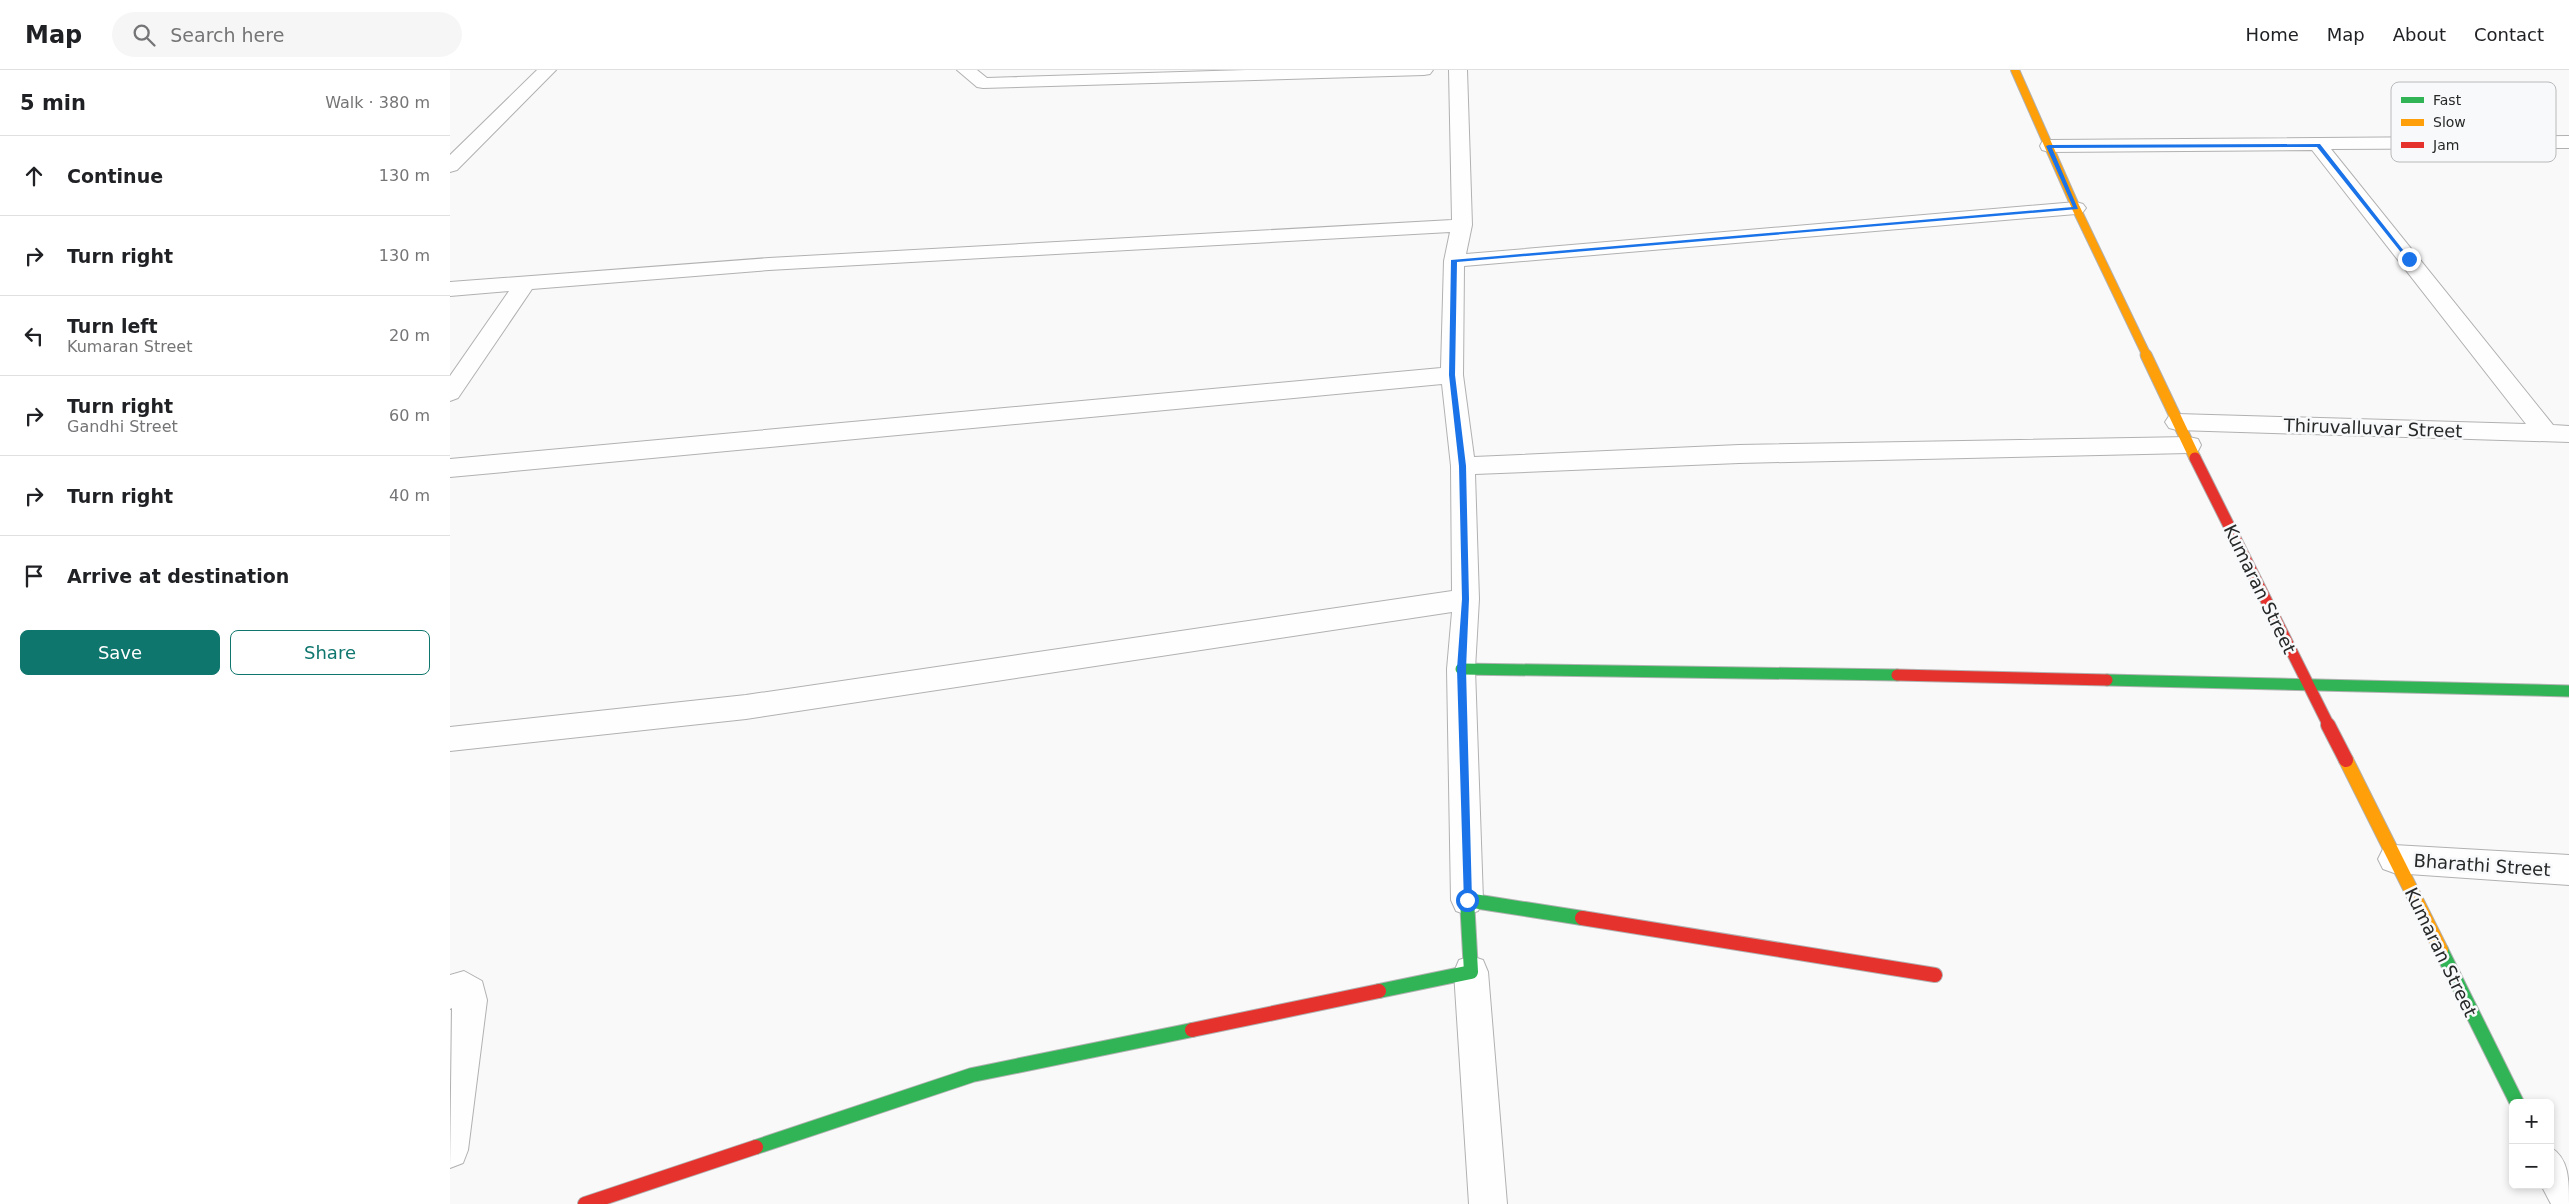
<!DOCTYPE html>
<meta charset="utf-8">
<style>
:root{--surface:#fff;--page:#f6f6f6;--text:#202124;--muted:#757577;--line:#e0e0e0;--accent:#0f766e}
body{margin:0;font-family:"DejaVu Sans",sans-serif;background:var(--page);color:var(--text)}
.controls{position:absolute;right:15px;bottom:15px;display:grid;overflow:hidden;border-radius:8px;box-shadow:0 2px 8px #0003}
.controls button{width:45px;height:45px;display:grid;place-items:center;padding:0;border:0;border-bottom:1px solid var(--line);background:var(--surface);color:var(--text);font:25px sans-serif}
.stop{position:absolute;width:15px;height:15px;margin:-11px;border:4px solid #1a73e8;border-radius:50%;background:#fff}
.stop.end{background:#1a73e8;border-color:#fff;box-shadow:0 1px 5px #0008}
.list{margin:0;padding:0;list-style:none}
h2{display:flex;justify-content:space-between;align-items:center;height:65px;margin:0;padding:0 20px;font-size:21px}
h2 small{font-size:16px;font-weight:400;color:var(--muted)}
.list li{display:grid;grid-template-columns:32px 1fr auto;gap:15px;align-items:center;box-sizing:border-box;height:80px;padding:0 20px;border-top:1px solid var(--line)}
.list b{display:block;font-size:19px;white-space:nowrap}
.list p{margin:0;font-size:16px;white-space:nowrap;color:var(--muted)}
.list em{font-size:16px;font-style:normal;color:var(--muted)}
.actions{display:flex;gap:10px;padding:15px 20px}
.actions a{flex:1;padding:11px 0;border:1px solid var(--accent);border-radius:8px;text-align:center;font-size:18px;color:var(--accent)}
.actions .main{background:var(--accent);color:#fff}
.icon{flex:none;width:28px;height:28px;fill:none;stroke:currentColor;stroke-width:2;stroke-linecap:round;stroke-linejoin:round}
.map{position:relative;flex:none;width:2119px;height:1134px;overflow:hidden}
header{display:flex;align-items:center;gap:30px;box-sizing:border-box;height:70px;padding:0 25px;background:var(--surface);border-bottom:1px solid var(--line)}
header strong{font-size:24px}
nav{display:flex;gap:28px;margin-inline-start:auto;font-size:18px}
.search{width:350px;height:45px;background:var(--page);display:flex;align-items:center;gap:12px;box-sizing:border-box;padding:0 18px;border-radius:28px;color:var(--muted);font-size:19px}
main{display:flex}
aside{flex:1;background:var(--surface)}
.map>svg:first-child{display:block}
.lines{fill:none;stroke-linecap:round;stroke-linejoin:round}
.street-casing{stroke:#b1b1b1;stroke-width:2}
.fast-far1-casing{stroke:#b1b1b1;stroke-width:13}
.fast-casing{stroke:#b1b1b1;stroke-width:16}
.slow-far2-casing{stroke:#b1b1b1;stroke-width:10}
.slow-far1-casing{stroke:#b1b1b1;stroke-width:13}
.slow-casing{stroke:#b1b1b1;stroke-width:16}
.jam-far1-casing{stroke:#b1b1b1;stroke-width:13}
.jam-casing{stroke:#b1b1b1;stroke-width:16}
.street{fill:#fefefe;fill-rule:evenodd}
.fast-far1{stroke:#30b455;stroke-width:11}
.fast{stroke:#30b455;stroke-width:14}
.slow-far2{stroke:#ff9f0a;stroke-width:8}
.slow-far1{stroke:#ff9f0a;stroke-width:11}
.slow{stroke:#ff9f0a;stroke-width:14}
.jam-far1{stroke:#e5322d;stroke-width:11}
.jam{stroke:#e5322d;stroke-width:14}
.route{fill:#1a73e8}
.labels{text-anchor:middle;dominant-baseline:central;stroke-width:5;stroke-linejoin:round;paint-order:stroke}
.street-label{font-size:18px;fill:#272828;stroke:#f8f9fa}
.key{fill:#f8f9fa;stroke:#b9babb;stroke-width:1}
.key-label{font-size:14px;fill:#272828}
</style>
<header>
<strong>Map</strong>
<div class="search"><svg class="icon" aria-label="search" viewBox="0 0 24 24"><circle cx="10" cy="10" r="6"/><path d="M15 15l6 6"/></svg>Search here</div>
<nav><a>Home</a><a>Map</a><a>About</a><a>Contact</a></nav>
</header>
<main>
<aside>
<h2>5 min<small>Walk · 380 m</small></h2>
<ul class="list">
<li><svg class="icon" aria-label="ahead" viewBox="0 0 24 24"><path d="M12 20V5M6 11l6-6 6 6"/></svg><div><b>Continue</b></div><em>130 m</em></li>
<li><svg class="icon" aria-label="right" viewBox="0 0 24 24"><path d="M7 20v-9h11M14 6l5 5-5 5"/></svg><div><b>Turn right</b></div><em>130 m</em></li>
<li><svg class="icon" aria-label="left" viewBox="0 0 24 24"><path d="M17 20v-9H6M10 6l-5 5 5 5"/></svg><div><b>Turn left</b><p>Kumaran Street</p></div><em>20 m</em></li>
<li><svg class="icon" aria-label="right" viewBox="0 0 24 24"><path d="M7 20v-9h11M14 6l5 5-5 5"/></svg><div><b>Turn right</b><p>Gandhi Street</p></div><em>60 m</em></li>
<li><svg class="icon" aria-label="right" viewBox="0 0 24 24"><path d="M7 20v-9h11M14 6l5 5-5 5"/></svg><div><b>Turn right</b></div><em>40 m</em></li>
<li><svg class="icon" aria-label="arrive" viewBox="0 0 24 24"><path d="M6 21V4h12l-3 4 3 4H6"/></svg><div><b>Arrive at destination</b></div></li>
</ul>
<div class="actions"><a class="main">Save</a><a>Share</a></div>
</aside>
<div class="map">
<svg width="2119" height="1134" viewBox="0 0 2119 1134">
<rect width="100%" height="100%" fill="#f9f9f9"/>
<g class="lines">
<!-- street casing -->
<g class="street-casing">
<path id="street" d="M 87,0 L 106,0 L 7,100 L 0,102 L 0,85 Z
M 507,0 L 527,0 L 537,8 L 796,0 L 983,0 L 980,4 L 974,5 L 533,18 L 527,17 Z
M 999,0 L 1017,0 L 1022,155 L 1016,184 L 1626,132 L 1633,134 L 1636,138 L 1633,142 L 1626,144 L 1014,196 L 1013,305 L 1024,387 L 1289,375 L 1739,367 L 1748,369 L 1751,375 L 1748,381 L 1739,383 L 1289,393 L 1025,404 L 1029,529 L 1025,599 L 1033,830 L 1028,841 L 1017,845 L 1006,841 L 1001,830 L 997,599 L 1002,542 L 296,649 L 0,681 L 0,657 L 296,625 L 1002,521 L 1001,396 L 992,314 L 0,407 L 0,389 L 991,298 L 994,191 L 1000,162 L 319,200 L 82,219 L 8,328 L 0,331 L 0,306 L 59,221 L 0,226 L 0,212 L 319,188 L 1002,150 Z
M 2119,66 L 2119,78 L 1881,79 L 2103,355 L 2119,356 L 2119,372 L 1727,360 L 1719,358 L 1715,352 L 1719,346 L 1727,344 L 2076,354 L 1862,80 L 1599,82 L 1592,80 L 1590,76 L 1592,72 L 1599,70 Z
M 1944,775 L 2119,785 L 2119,815 L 1944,803 L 1933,799 L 1928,789 L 1933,779 Z
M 1021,886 L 1033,890 L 1038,902 L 1057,1134 L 1019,1134 L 1004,902 L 1009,890 Z
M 14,901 L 32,911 L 37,930 L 18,1080 L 13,1093 L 0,1098 L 2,938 L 0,939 L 0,905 Z
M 2100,1077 C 2119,1088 2119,1109 2119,1134 L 2101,1134 L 2091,1115 L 2100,1115 Z"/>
</g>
<!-- fast-far1 casing -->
<g class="fast-far1-casing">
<path id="fast-far1" d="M 1011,599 L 1447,605
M 1657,610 L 2119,621"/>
</g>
<!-- fast casing -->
<g class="fast-casing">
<path id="fast" d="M 1991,880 L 2067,1033
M 929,921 L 1021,902 L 1017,830 L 1132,848
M 306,1077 L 522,1005 L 742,960"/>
</g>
<!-- slow-far2 casing -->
<g class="slow-far2-casing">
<path id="slow-far2" d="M 1565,0 L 1626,138 L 1697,286"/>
</g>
<!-- slow-far1 casing -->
<g class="slow-far1-casing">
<path id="slow-far1" d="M 1696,285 L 1745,388"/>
</g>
<!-- slow casing -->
<g class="slow-casing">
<path id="slow" d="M 1896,690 L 1991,880"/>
</g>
<!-- jam-far1 casing -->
<g class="jam-far1-casing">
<path id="jam-far1" d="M 1745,388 L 1879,656
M 1447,605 L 1657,610"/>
</g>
<!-- jam casing -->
<g class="jam-casing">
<path id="jam" d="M 1878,655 L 1896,690
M 1132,848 L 1485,905
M 742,960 L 929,921
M 135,1134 L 306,1077"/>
</g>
<!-- street -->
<use href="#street" class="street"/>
<!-- fast-far1 -->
<use href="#fast-far1" class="fast-far1"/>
<!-- fast -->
<use href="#fast" class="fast"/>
<!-- slow-far2 -->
<use href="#slow-far2" class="slow-far2"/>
<!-- slow-far1 -->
<use href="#slow-far1" class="slow-far1"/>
<!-- slow -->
<use href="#slow" class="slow"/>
<!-- jam-far1 -->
<use href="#jam-far1" class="jam-far1"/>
<!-- jam -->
<use href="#jam" class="jam"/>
</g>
<!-- route -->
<path class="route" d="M 1870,74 L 1961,190 L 1957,190 L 1867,77 L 1602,78 L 1628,139 L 1007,192 L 1005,305 L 1016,396 L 1019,529 L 1016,599 L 1022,830 L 1020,833 L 1014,833 L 1007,599 L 1012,529 L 1009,396 L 999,305 L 1001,190 L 1623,137 L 1596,76 L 1599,75 Z"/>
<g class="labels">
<!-- street labels -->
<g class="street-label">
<text transform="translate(1923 358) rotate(2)">Thiruvalluvar Street</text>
<text transform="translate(1810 519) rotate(64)">Kumaran Street</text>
<text transform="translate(2032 795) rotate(4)">Bharathi Street</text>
<text transform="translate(1991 882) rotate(64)">Kumaran Street</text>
</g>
</g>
<!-- legend -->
<rect x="1941" y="12" width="165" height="80" rx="8" class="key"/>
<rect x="1951" y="27" width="23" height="6" fill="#30b455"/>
<rect x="1951" y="49" width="23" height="7" fill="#ff9f0a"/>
<rect x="1951" y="72" width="23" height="6" fill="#e5322d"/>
<g class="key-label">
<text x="1983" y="35">Fast</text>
<text x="1983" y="57">Slow</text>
<text x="1983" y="80">Jam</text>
</g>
</svg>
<div class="controls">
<button>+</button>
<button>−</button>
</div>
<div class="stop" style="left:1017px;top:830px"></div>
<div class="stop end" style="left:1959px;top:189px"></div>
</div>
</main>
